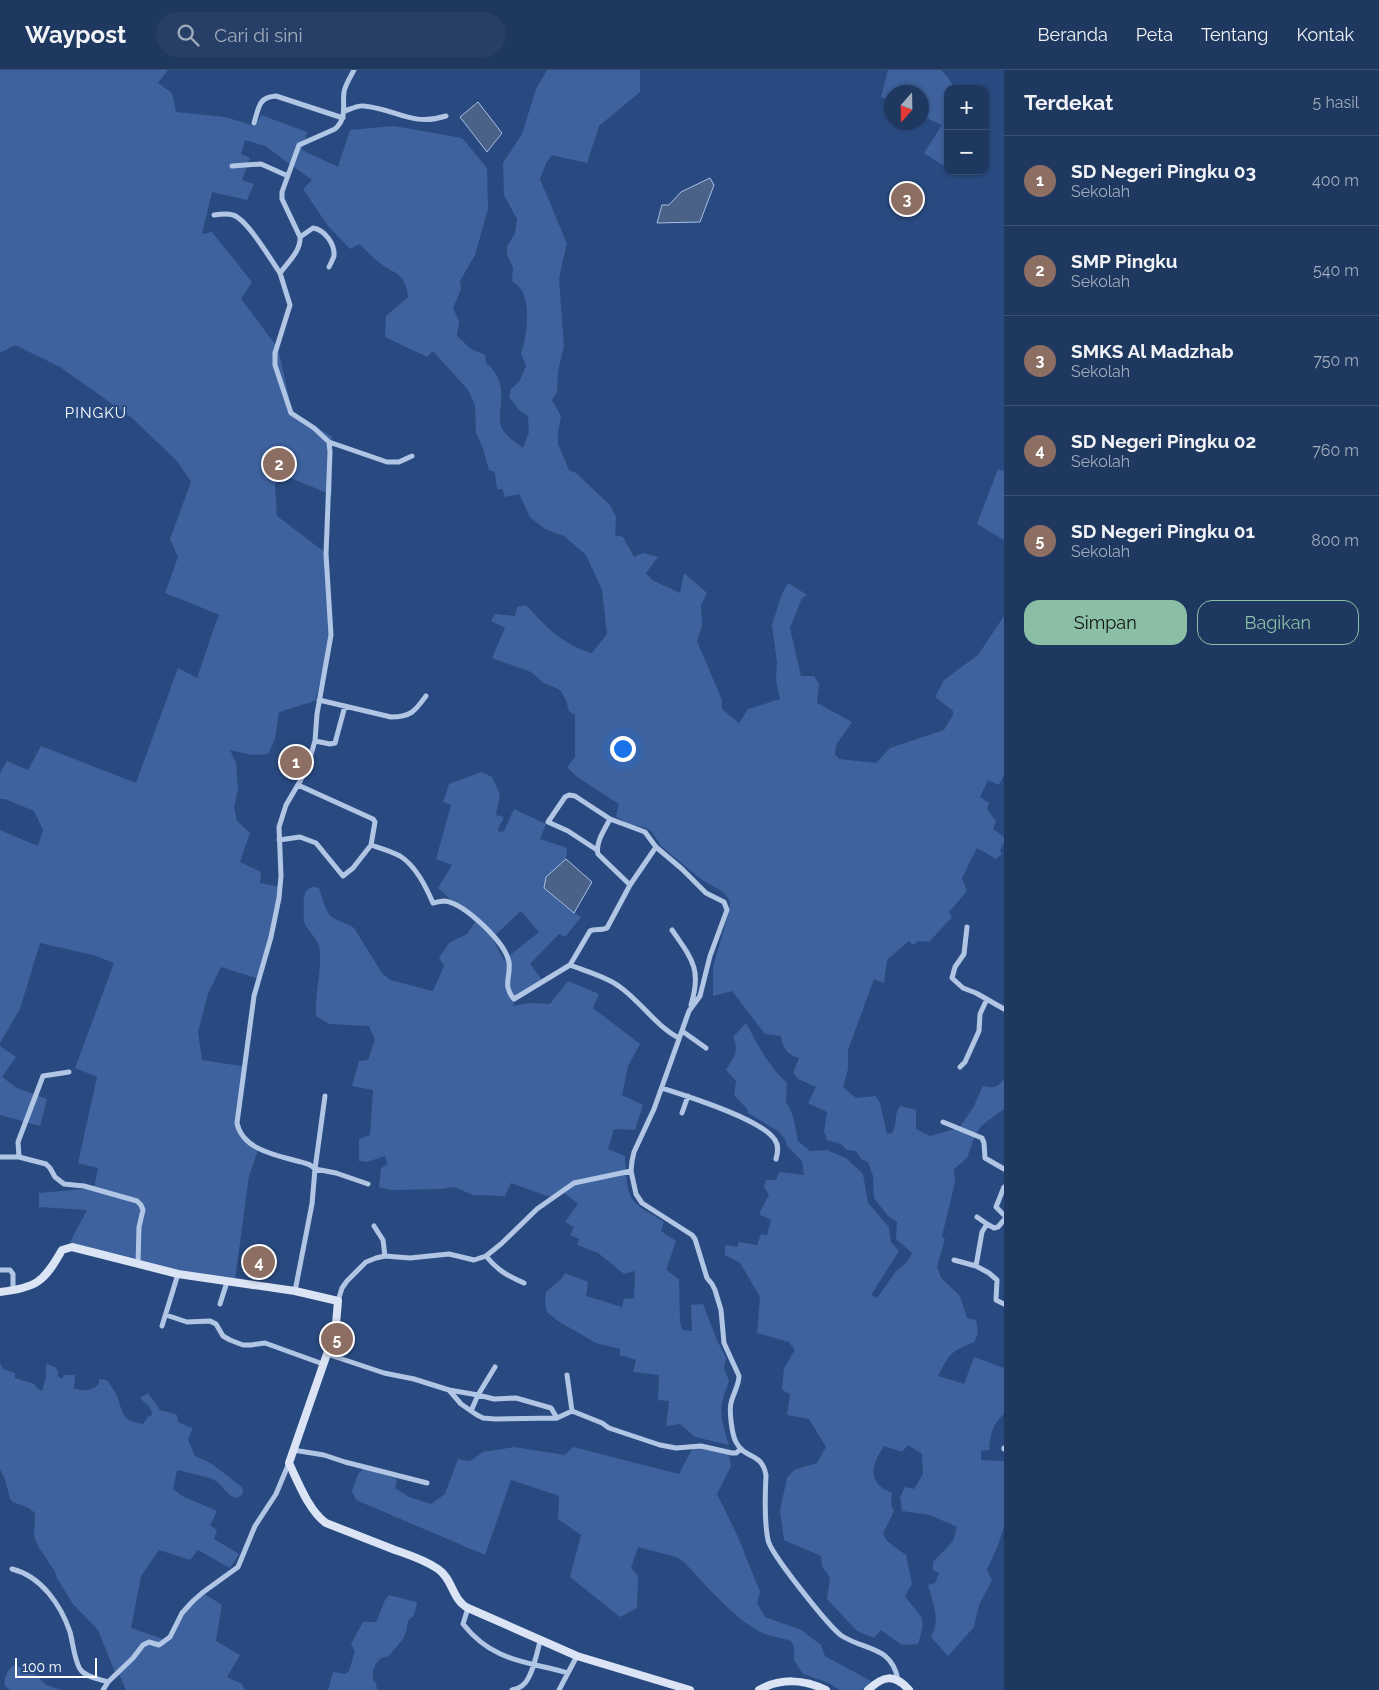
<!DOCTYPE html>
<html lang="id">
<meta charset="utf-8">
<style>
:root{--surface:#1f3860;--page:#273f66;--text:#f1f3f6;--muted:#a1acbd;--line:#3c5275;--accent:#8abfa5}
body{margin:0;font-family:Raleway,sans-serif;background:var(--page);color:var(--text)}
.controls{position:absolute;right:15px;top:15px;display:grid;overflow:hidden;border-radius:10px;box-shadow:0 1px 4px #0004}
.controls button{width:45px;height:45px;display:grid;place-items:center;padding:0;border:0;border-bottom:1px solid var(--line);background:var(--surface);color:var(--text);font:25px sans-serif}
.compass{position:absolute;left:884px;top:15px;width:45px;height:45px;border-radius:50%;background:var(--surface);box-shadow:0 1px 4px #0004;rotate:200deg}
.scale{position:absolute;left:15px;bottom:12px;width:82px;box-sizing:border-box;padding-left:5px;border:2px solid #fff;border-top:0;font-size:14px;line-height:18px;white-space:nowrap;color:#fff;-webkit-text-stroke:4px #294a80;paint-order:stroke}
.you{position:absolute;left:622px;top:678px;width:18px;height:18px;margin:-12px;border:4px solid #fff;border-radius:50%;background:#1a73e8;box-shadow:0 0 0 8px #1a73e833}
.badge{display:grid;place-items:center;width:32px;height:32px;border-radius:50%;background:var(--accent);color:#fff;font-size:16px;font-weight:700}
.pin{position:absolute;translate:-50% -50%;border:2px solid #fff;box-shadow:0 1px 5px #0006}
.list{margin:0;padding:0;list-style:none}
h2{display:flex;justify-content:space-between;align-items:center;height:65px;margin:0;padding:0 20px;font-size:21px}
h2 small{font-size:16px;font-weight:400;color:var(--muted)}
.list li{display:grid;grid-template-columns:32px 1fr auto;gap:15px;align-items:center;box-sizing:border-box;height:90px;padding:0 20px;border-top:1px solid var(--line)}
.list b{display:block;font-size:19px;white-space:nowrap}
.list p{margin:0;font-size:16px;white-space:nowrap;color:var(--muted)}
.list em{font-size:16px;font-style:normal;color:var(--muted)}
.actions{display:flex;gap:10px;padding:15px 20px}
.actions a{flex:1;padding:11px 0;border:1px solid var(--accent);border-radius:15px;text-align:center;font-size:18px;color:var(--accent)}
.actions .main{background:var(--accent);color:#111}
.icon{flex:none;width:28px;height:28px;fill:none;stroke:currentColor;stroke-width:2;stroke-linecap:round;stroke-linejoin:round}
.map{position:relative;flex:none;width:1004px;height:1620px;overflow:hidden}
header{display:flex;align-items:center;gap:30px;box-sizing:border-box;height:70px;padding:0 25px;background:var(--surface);border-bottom:1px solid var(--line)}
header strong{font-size:24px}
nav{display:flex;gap:28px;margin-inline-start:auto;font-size:18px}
.search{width:350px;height:45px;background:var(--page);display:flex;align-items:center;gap:12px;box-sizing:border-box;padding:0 18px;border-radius:28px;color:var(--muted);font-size:19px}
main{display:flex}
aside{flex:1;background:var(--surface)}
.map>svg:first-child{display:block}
.green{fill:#3e629d;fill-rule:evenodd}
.water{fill:#4a6188;stroke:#a6bfe5}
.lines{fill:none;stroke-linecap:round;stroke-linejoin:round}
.street{stroke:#b1c5e5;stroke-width:5}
.secondary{stroke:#dae4f5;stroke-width:8}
.labels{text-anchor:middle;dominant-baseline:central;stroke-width:4;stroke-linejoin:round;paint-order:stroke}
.quarter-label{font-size:15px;letter-spacing:1px;fill:#fff;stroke:#294a80}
</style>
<header>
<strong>Waypost</strong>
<div class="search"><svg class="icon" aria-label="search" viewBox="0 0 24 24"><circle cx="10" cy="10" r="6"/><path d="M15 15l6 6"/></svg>Cari di sini</div>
<nav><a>Beranda</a><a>Peta</a><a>Tentang</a><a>Kontak</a></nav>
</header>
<main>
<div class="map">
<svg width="1004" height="1620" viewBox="0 0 1004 1620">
<rect width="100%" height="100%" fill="#294a80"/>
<!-- green -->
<path class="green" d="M 0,0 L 168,0 L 158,13 L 172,23 L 176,42 L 225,47 L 255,56 L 261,45 L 307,62 L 302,80 L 338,97 L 350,60 L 394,56 L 462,68 L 487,98 L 488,139 L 475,185 L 460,211 L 461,219 L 453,238 L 459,251 L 457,266 L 471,279 L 485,285 L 486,293 C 516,319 490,345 505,363 C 509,369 517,373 523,378 L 529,362 L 528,346 L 519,340 L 509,327 L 511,319 L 519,312 L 526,296 L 521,283 C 527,267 530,238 523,223 C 521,218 516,214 512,211 L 513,198 L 507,184 L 507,176 L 515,164 L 517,149 L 504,125 L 503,93 L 522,64 L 536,19 L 547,0 L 640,0 L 640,22 L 599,56 L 587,93 L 552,85 L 546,93 L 540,109 L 567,174 L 562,194 L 559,210 L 564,276 L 558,301 L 557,322 L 552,330 L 561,346 L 558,362 L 558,374 L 569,400 L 576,403 L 610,435 L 616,447 L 615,465 L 623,467 L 634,487 L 643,483 L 658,487 L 646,503 L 652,510 L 680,523 L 684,503 L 707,523 L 701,535 L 702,555 L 697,571 L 722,630 L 722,639 L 739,653 L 748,639 L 780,629 L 776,610 L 777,593 L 772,555 L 781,526 L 788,513 L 807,525 L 802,528 L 790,558 L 801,606 L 814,606 L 819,614 L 817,633 L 852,652 L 836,675 L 835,684 L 839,689 L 876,693 L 890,678 L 944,660 L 953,645 L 953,641 L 935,627 L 944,610 L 978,585 L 1004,546 L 1004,705 L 999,715 L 988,710 L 980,727 L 989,733 L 987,739 L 996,751 L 993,759 L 1004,767 L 1004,773 L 1000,780 L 1002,784 L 996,789 L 977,778 L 962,808 L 967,821 L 949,842 L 952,847 L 929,872 L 918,871 L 913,875 L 909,871 L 887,890 L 884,913 L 874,909 L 848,980 L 848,999 L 843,1017 L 856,1028 L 876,1026 L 880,1033 L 887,1064 L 892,1063 C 898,1055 893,1046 900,1036 L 916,1040 L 916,1059 L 930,1066 L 959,1058 L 973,1038 L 983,1016 C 994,1018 997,1018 1004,1009 L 1004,1039 L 982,1055 L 975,1065 L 967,1088 L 954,1099 L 955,1112 L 942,1166 L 945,1169 L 937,1197 L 941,1208 L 960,1226 L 967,1248 L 976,1250 L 978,1264 L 974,1272 C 950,1282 950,1283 938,1306 L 964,1314 L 974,1287 L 1004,1298 L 1004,1344 C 993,1353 990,1365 989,1380 L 981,1381 L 981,1390 L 1004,1391 L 1004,1457 L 998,1475 L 987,1500 L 992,1510 L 979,1535 L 974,1557 L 948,1586 L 931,1567 C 941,1549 933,1534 928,1515 L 935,1513 L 939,1503 L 933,1500 L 933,1492 L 953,1471 L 957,1457 L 930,1445 L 902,1441 L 900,1427 L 905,1417 L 914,1419 L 923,1404 L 922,1384 L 908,1375 L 902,1382 L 884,1376 C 877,1387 868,1402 878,1414 C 881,1418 888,1421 892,1423 L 891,1435 L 894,1441 L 883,1464 L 887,1471 L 906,1485 L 912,1514 L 905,1526 C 921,1549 928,1543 918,1574 L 902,1575 L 881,1560 L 874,1568 L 857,1561 L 827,1529 L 830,1507 L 822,1497 L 821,1486 L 784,1470 L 780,1440 L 787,1408 L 794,1400 L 817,1393 L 826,1377 L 809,1349 L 787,1345 L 790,1324 L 782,1320 L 784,1298 L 795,1280 L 789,1272 L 757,1263 L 760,1227 L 740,1193 L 725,1185 L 725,1175 L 737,1177 L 739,1172 L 757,1175 L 761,1164 L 767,1165 L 771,1150 L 759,1144 L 769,1125 L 764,1117 L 766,1110 L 776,1110 L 779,1102 L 804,1105 L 802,1091 L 787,1076 L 785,1069 L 778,1061 L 748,1043 L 747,1039 L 734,1025 L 736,1011 L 726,1000 C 733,987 740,982 733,967 L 746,953 C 758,975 768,996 787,1013 L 786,1031 L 793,1046 L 798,1071 L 810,1081 L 827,1080 L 846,1088 L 863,1104 L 868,1133 L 889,1157 L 891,1172 L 899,1181 L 871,1225 L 877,1228 L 896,1201 L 907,1192 L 912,1183 L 896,1169 L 897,1152 L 888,1146 L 874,1128 L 873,1106 L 868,1092 L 861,1089 L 856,1081 L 847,1080 L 841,1074 L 827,1070 L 824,1062 L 827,1042 L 808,1033 L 816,1017 L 798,1009 L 793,1003 L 799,988 C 787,984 783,979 781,966 L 765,964 L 732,921 L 713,926 L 713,897 L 729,842 L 730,833 L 728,828 L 723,822 L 702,810 L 661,776 L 652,762 L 646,758 L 630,754 L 616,747 L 619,734 L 577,707 L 567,697 L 575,687 L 575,645 L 569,641 L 566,630 L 560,620 L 544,613 L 531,602 L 492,588 L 505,558 L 491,551 L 495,544 L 515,546 L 517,537 L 526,535 C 546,557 563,575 592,583 L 607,564 L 602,520 L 586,485 L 564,466 L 545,459 L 530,447 L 519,424 L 505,427 L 502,419 L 497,419 L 495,402 L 489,400 L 483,378 L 476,363 L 475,335 L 468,320 L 433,281 L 427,287 L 385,267 L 386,246 L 408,227 C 405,200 393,205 376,190 C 370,185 365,179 359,174 L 350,179 L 328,156 L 303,119 L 312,110 L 265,76 L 245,70 L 241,84 L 250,88 L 242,110 L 254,114 L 247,130 L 212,122 L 202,164 L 212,162 L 252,212 L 241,229 L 278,278 L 292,341 L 332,367 L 332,425 L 274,401 L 277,446 L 327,484 L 330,574 L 315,631 L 279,642 L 275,669 L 268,684 L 252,685 L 230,680 L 236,693 L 238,719 L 234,737 L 237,751 L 250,763 L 240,792 L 261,802 L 260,813 L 280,817 L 259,909 L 221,897 L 208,924 L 198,962 L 202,990 L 247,997 L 243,1028 L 236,1047 L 241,1064 L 259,1077 L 249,1106 L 235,1210 L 163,1202 L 70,1172 L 87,1140 L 39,1137 L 39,1123 L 94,1118 L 98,1098 L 78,1093 L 97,1007 L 75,998 L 114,893 L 93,885 L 40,873 L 20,939 L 0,973 L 0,760 L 38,776 L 43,760 L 34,741 L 5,729 L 0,729 L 0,703 L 7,691 L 28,700 L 41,676 L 136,713 L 178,598 L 197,608 L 217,549 L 220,545 L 165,523 L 178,487 L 170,469 L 191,412 L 177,391 L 132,348 L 60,297 L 15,275 L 0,283 Z
M 888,0 L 941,0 L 949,9 L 955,19 L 948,19 L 948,90 L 944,96 L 924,83 L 942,55 L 922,46 L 922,22 L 892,22 L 891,32 L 881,27 Z
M 998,399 L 1004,401 L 1004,470 L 977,454 Z
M 481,702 L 492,707 L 500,724 L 496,745 L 504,747 L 498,759 L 499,762 L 504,761 L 514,739 L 546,754 L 540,769 L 567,778 L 566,789 L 546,807 L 544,818 L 565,836 L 581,847 L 565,867 L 559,864 L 530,894 L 542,910 L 514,930 L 513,936 L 530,933 L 550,934 L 568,911 L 599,924 L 593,938 L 640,974 L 628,996 L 622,1025 L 643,1035 L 635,1060 L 614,1059 L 608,1079 L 625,1086 C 626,1098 625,1113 630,1125 C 635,1137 654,1145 664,1152 L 661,1161 L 676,1171 L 666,1200 L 679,1209 L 680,1252 L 682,1260 L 692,1261 L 691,1235 L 703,1234 L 716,1268 L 726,1288 L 724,1298 L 729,1311 C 718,1339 720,1346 729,1375 L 695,1367 L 680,1354 L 666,1356 L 669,1331 L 658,1330 L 659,1305 L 633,1302 L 636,1290 L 620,1285 L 620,1279 L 596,1273 L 558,1251 L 547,1242 L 545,1231 L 546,1222 L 562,1208 L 565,1203 L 588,1212 L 586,1226 L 622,1237 L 624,1229 L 634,1228 L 635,1201 L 624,1204 L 598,1183 L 577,1175 L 579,1169 L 570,1165 L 574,1157 L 565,1152 L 578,1134 L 562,1121 L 550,1127 L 511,1113 L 505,1126 L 473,1125 L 454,1117 L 440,1119 L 391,1120 L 379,1117 L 381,1098 L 388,1094 L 385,1086 L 367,1092 L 359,1091 L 359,1069 L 370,1065 L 373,1020 L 352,1016 L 359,991 L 368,990 L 375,970 L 369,956 L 329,954 L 316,946 C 315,924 321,903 320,883 C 320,870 309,863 304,852 C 303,849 304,844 304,841 C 303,830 303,813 319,818 C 322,826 325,842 332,847 C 339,852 348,853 354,858 L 382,903 L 390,910 L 433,921 L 444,896 L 439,888 L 449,873 L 467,864 L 475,852 L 438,818 L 452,795 L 436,789 L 451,735 L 443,732 L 449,714 ZM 521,841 L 539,862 L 504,890 L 492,868 Z
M 0,976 L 16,987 L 2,1007 L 17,1018 L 47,1029 L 40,1056 L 0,1045 Z
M 0,1293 L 3,1299 L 15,1303 L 15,1308 L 34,1314 L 37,1318 L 42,1321 L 46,1308 L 46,1294 L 55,1297 L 58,1301 L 58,1306 L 62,1309 L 64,1305 L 75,1305 L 74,1318 C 84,1322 91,1321 99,1314 L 99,1309 L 107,1310 C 110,1314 113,1319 116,1324 C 124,1342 119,1350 143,1354 L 148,1347 L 152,1345 C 152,1335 145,1334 140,1328 L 148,1323 L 160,1340 L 177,1345 L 178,1352 L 192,1358 L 192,1360 L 188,1370 L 195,1386 L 212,1394 L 242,1417 L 243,1421 L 242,1425 L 236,1428 C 226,1425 223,1415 214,1410 C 204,1405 190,1404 179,1400 L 177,1401 L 173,1419 L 182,1426 L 217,1441 L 210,1455 L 217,1460 L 214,1469 L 239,1484 L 230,1498 L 198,1480 L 190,1490 L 159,1480 L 141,1506 L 131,1558 L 169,1571 L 188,1537 L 203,1523 L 222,1535 L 216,1571 L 240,1585 L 227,1607 L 242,1614 L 245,1620 L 126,1620 L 120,1606 L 115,1602 L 98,1560 L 72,1533 L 57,1508 L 55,1502 L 38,1476 L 34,1466 L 35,1443 L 29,1438 L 13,1432 L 10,1429 L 5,1409 L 0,1399 Z
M 694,1375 L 728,1382 L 731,1396 L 717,1424 L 738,1467 L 760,1522 L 757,1533 L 765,1547 L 801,1560 L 821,1575 L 825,1586 L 871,1611 L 862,1620 L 840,1620 L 829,1613 L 803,1604 L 794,1590 L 794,1577 L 791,1571 C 782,1568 773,1567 765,1564 C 736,1552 705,1514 684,1492 L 676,1487 L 638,1477 L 631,1498 L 638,1506 L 637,1538 L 620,1547 L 570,1507 L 581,1465 L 558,1449 L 559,1426 L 511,1410 L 485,1485 L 356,1430 L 352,1421 L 358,1404 L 364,1398 L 397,1409 L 395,1418 L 409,1427 L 431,1434 L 445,1424 L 458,1389 L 470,1391 L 483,1382 L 514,1377 L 565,1385 L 573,1377 L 679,1404 Z
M 389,1525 L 416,1532 L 417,1534 L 414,1545 L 408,1551 L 406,1562 L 403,1569 L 389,1586 L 381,1588 L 375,1595 L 373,1601 L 373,1610 L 376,1613 L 377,1620 L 328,1620 L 333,1602 L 345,1604 L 349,1601 L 355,1581 L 351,1574 L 363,1552 L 376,1552 L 377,1550 L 385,1530 Z
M 14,1595 L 33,1602 L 46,1615 L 61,1620 L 10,1620 L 5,1616 C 3,1608 8,1599 14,1595 Z"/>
<!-- water -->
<path class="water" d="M 478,32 L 502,63 L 487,82 L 460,47 Z
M 710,108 L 714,115 L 700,152 L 657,153 L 662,135 L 669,135 L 681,122 Z
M 566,789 L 592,812 L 574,843 L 544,818 L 546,807 Z"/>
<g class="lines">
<!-- street -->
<path class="street" d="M 345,41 C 351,39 358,35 364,36 C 396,39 412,57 446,46
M 254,53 C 259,38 258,27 276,26 L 343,48
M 232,96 L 261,94 L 288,106
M 214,145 C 220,144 227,143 233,145 C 247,149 271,190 280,203
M 300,167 L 313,158 C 325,160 335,174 334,186 C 333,189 331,193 329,197
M 329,372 L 387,392 L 399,392 L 412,386
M 319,630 L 391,647 C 411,647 415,641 426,626
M 315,671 L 330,674 L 335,673 L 345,636
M 298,715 L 373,749 L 375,752 L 371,775 C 380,778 391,781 400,786 C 416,796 426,817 433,833 C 437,832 441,831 445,831 C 465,834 505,872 509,892 C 511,907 502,915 514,929 L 570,895 L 590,861 C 595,858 601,861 607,858 L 630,815 L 656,777
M 610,749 C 605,759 595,773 598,784 L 630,815
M 279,770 L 300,767 L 316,773 L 343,806 L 353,798 L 371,775
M 597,780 L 568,761 L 548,752 L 565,727 L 569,725 L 575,726 L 610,749 L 645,762 L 656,777 L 682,799 L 706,823 L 724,832 L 727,840 L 710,886 L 700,926 L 689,941 L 654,1039 L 634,1082 L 632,1091 L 631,1101 L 636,1124 L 642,1133 L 692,1165 L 695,1169 L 707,1208 L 712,1214 L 715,1220 L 721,1240 L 724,1273 L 739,1306 C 739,1315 733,1324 731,1333 C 729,1341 732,1365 736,1372 C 745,1390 762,1382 766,1405 C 765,1425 764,1451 768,1470 C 770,1483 830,1558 842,1566 C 866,1581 892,1576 898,1610
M 967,857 L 964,884 L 955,897 L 952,908 L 963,918 L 976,923 L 1004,939
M 672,860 C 692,889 702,899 691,935
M 570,895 C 585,901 608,907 620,917 C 641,932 656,956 679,968
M 682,961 L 706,978
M 960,997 L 965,992 L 979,961 L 980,944 L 987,929
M 662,1018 C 687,1026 762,1049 775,1070 C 779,1076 778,1082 776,1089
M 325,1026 L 315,1099 L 336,1103 L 368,1114
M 682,1043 L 688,1026
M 943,1052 L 982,1068 L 984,1073 L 985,1088 L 1004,1099
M 0,1087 L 19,1087 L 46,1094 L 50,1098 L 55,1107 L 64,1114 L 84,1116 L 137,1131 L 141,1135 L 143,1140 L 139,1157 L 138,1194
M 19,1087 L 18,1072 L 43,1006 L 69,1002
M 1004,1117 L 996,1137 L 1004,1145
M 977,1147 L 987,1154
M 1004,1150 L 998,1157 L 994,1158 L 987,1154 L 982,1162 L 976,1196 L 989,1203 L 997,1210 L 996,1230 L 1004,1234
M 374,1156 L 383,1170 L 385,1186
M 486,1186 C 497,1200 508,1206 524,1213
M 954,1190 L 976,1196
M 0,1200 L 10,1200 L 13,1204 L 13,1221
M 295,1221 L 312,1134 L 315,1099 C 310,1093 304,1093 297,1091 C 275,1085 242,1079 237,1053 L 254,926 L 271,867 L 279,828 L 281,806 L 279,757 L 286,735 L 306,701 L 315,671 L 317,644 L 331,565 L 326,484 L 330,382 L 329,372 L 314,358 L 291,343 L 275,295 L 275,283 L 290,235 L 280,203 C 288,192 301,181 300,167 L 282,129 L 282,122 L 299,75 L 335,59 C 348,47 342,36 344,22 C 345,15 351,6 354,0
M 338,1231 L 342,1218 L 347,1211 L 366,1192 L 376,1188 L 385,1186 L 410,1188 L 449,1184 L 474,1190 L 486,1186 L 501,1174 L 537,1139 L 574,1113 L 631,1101
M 220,1234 L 227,1212
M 166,1245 L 187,1252 L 210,1251 L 216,1254 L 223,1266 L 230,1270 L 243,1275 L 251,1275 L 265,1273 L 323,1294
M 162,1256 L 178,1204
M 327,1284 L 384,1303 L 414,1309 L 449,1320 L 461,1334 L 477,1345 L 483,1348 L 495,1349 L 557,1348 L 572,1341 L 567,1305
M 449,1320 L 478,1325 L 495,1297
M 471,1341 L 478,1325 L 494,1329 L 516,1328 L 551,1338 L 557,1348
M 572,1341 L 602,1353 L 609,1358 L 660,1375 L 676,1378 L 701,1376 L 732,1383 L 736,1383 L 741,1379
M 1004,1379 L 1004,1378
M 293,1380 L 324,1385 L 345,1392 L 427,1413
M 12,1499 C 41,1506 61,1535 70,1562 C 73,1573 74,1589 80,1599 C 85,1607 99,1609 108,1612
M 468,1538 L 463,1554 C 493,1592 526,1591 568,1603
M 103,1620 L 108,1612 L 133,1588 L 143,1575 L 149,1572 L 159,1575 L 170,1567 L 182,1543 L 193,1531 L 202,1523 L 238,1497 L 255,1456 L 276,1424 L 289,1393
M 512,1620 C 515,1619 520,1618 523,1615 C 532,1608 537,1583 540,1571
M 559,1620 L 577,1586"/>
<!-- secondary -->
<path class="secondary" d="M 0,1222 C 36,1218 44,1212 62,1180 L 72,1177 L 178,1204 L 295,1221 L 338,1231 L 336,1254 L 327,1284 L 289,1393 C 298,1412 309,1441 326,1453 C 349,1462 372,1471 395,1480 C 409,1485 425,1490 438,1499 C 453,1509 452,1530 468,1538 L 577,1586 L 690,1620
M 759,1620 C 780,1608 804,1609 826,1620
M 868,1620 C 883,1606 894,1603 909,1620"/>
</g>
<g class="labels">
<!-- quarter labels -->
<g class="quarter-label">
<text x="96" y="343">PINGKU</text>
</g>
</g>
</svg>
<div class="controls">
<button>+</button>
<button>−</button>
</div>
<svg class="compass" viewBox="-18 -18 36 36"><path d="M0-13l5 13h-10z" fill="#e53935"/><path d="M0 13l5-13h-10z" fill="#a1acbd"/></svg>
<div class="scale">100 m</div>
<div class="you"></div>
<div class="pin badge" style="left:296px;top:692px;background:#8d6e63">1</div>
<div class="pin badge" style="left:279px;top:394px;background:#8d6e63">2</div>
<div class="pin badge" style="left:907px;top:129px;background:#8d6e63">3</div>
<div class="pin badge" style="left:259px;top:1192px;background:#8d6e63">4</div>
<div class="pin badge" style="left:337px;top:1269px;background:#8d6e63">5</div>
</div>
<aside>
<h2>Terdekat<small>5 hasil</small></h2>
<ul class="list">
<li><span class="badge" style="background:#8d6e63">1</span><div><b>SD Negeri Pingku 03</b><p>Sekolah</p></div><em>400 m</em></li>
<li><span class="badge" style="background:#8d6e63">2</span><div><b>SMP Pingku</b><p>Sekolah</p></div><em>540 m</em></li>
<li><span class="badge" style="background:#8d6e63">3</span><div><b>SMKS Al Madzhab</b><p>Sekolah</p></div><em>750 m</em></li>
<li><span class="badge" style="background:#8d6e63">4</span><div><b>SD Negeri Pingku 02</b><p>Sekolah</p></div><em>760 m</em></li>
<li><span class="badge" style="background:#8d6e63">5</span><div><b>SD Negeri Pingku 01</b><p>Sekolah</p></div><em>800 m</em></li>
</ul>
<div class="actions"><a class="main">Simpan</a><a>Bagikan</a></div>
</aside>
</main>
